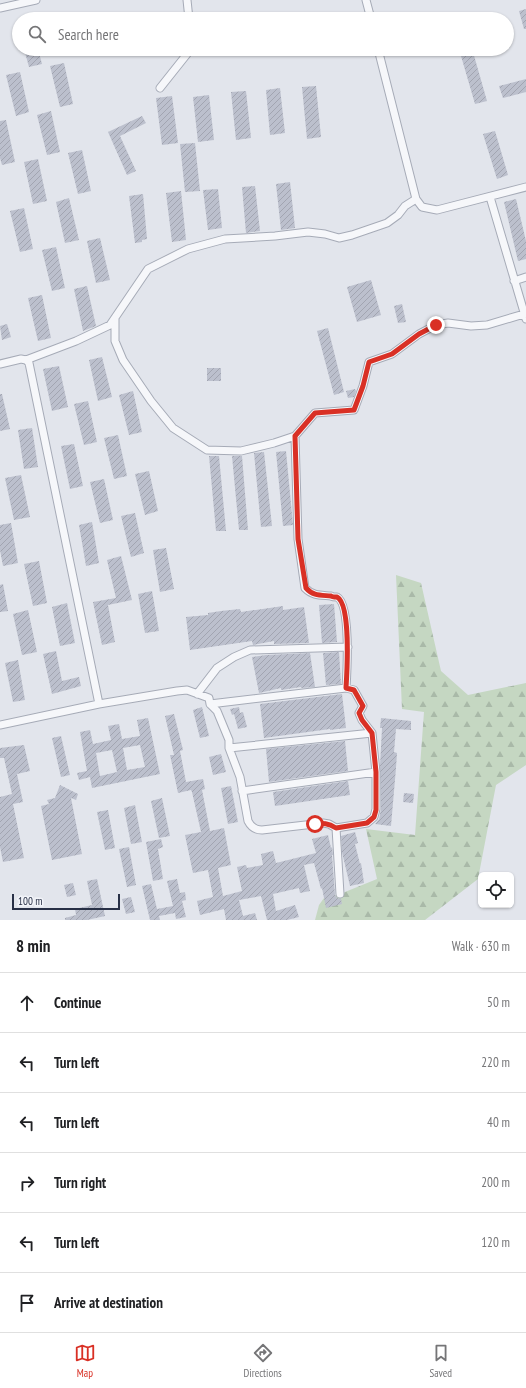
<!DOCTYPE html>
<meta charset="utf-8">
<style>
:root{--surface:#fff;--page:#f2f2f2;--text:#202124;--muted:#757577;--line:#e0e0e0;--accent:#d93025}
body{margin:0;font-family:"PT Sans Narrow",sans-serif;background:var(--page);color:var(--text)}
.controls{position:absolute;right:12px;bottom:12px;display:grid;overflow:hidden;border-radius:6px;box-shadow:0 1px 3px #0004}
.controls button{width:36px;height:36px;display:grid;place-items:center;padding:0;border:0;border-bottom:1px solid var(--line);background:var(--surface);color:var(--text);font:20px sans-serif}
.scale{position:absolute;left:12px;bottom:10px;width:108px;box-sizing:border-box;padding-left:4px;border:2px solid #283046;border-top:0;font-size:11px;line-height:14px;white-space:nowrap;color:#283046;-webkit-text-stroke:3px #f2f4f9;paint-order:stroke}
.stop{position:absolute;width:12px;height:12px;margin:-9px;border:3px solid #d93025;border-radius:50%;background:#fff}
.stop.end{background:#d93025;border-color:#fff;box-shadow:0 1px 4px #0008}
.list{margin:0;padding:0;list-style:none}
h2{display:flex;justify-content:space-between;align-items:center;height:52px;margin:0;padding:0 16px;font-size:17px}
h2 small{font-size:13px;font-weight:400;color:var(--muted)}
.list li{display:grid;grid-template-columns:26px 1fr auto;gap:12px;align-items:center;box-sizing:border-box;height:60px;padding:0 16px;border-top:1px solid var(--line)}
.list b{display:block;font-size:15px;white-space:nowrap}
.list em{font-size:13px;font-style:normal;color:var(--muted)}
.icon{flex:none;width:22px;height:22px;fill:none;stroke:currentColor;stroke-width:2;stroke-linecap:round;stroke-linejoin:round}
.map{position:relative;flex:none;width:526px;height:920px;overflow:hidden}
.search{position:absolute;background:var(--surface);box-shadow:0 1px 3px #0004;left:12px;right:12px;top:12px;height:44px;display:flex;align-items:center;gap:10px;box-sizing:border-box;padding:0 14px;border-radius:22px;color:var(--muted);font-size:15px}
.sheet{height:412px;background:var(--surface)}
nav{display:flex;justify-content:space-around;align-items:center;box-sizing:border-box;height:56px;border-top:1px solid var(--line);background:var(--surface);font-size:11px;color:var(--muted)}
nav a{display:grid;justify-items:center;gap:2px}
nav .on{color:var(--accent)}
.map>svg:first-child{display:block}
.forest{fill:url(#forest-firs)}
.building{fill:url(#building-hatch);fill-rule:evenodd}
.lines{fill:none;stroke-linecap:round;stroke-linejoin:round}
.minor-casing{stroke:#a6abb7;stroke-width:9}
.minor{stroke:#f6f7fa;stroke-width:7}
.route{stroke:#d93025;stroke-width:5}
</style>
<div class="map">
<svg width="526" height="920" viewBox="0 0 526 920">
<defs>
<pattern id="forest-firs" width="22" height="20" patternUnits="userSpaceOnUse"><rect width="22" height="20" fill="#c5d7c2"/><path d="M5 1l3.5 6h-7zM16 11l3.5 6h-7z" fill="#a9b9a8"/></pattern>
<pattern id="building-hatch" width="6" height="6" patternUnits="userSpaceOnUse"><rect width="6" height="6" fill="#bcc0cd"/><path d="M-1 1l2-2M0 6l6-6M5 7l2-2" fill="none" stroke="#a2a5b1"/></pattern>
</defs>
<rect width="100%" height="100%" fill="#e2e5ec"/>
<!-- forest -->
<path class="forest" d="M 396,575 L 421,583 L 441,671 L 468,695 L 526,683 L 526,765 L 496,785 L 478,879 L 425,920 L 315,920 L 319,905 L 324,898 L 340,894 L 377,879 L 366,829 L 415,835 L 424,712 L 402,709 Z"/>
<!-- building -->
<path class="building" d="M 526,9 L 526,29 L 524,29 L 519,11 Z
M 24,49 L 38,49 L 42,64 L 29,67 Z
M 473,52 L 487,101 L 475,104 L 461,56 Z
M 64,63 L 73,104 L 60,107 L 50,66 Z
M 20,72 L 29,112 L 16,116 L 6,75 Z
M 526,79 L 526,92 L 503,98 L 499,86 Z
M 316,86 L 321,137 L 307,139 L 302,87 Z
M 280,88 L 285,133 L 270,135 L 266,90 Z
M 246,91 L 251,138 L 236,140 L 231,92 Z
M 209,95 L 214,140 L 198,142 L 193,97 Z
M 172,96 L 178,143 L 162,145 L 156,98 Z
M 51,111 L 60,152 L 47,155 L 37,115 Z
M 142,116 L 146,123 L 120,136 L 136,171 L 127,175 L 108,132 Z
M 6,120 L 15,162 L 2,165 L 0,158 L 0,121 Z
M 495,131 L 508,175 L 497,179 L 483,134 Z
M 195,143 L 200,191 L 185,192 L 180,144 Z
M 82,150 L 91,191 L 78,194 L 68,153 Z
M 38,159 L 47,201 L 33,204 L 24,162 Z
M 290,182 L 295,228 L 281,230 L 276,184 Z
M 255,186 L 260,231 L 246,233 L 242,187 Z
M 218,189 L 222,228 L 208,230 L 203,190 Z
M 181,191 L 186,240 L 172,242 L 166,193 Z
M 143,194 L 147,239 L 142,240 L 142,242 L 135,243 L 129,196 Z
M 69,198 L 79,240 L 65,243 L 56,202 Z
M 516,199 L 526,241 L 526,259 L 518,261 L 504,202 Z
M 24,208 L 33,249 L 20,252 L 10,211 Z
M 100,238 L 110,280 L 96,283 L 87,241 Z
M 56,247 L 65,288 L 52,291 L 42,250 Z
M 371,280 L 381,315 L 357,322 L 347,287 Z
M 87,286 L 96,326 L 83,331 L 74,289 Z
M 42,295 L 51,338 L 38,341 L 28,298 Z
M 402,304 L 406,322 L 398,323 L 394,306 Z
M 7,324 L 11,337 L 2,340 L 0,326 Z
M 328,328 L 344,392 L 334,395 L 317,331 Z
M 102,357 L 112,397 L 98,401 L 89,360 Z
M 59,366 L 68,407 L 52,411 L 43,369 Z
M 207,368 L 221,368 L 221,381 L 207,381 Z
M 355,389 L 356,391 L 354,397 L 348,398 L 346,391 Z
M 133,391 L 142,432 L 129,435 L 119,395 Z
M 0,394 L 2,394 L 10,429 L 0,431 Z
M 88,401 L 97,442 L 84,445 L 74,404 Z
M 32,428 L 38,467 L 24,469 L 18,430 Z
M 118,435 L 127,476 L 114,479 L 104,438 Z
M 74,444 L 83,486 L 70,489 L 61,446 Z
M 286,451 L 293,525 L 283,526 L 276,452 Z
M 264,452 L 272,526 L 261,527 L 254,453 Z
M 209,456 L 219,456 L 226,531 L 216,531 Z
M 232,456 L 242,456 L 248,530 L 239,530 Z
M 149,471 L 158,511 L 145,515 L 135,474 Z
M 21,475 L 30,517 L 14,520 L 5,478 Z
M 104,479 L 113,520 L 100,523 L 90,482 Z
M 135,513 L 144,553 L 131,557 L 121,516 Z
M 92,522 L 99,563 L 86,566 L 79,525 Z
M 11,523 L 18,563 L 3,566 L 0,550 L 0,525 Z
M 166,548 L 174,589 L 160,592 L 153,550 Z
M 121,556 L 132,600 L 108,605 L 115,642 L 102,645 L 93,602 L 116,598 L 107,560 Z
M 39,561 L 47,603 L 33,606 L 24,564 Z
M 3,584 L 8,611 L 0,612 L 0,585 Z
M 152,591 L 159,631 L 145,633 L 138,594 Z
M 67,603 L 75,643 L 60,646 L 52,607 Z
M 334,604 L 337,642 L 322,643 L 319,605 Z
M 283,606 L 283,610 L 304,607 L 309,643 L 274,644 L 274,641 L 253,645 L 252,641 L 190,650 L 186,617 L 208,615 L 208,613 L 221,611 L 240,609 L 241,612 Z
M 28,610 L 37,652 L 22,655 L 13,614 Z
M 56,651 L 62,681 L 79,677 L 81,686 L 52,694 L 43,654 Z
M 339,652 L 341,684 L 326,685 L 323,653 Z
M 310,653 L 315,687 L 301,688 L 301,687 L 281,690 L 281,688 L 259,693 L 252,657 L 266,655 Z
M 18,660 L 25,700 L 13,702 L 5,663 Z
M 342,694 L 346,728 L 330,730 L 330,729 L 264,738 L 260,704 Z
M 202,707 L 209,736 L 200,738 L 193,710 Z
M 239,707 L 240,713 L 243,712 L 247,727 L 238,729 L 234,714 L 232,715 L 230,709 Z
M 174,714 L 183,750 L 180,751 L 186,782 L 203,779 L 205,789 L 202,790 L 210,831 L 224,828 L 231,865 L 218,868 L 223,896 L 242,891 L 237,867 L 246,865 L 247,868 L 263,865 L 261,854 L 273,851 L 276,863 L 316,853 L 312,839 L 328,835 L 331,848 L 332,847 L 333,855 L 332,855 L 335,895 L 337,898 L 341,899 L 342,904 L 326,908 L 322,888 L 321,889 L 314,863 L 304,865 L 310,891 L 300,893 L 299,888 L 273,894 L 276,911 L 295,905 L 299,917 L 287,920 L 267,920 L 261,896 L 239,900 L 243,916 L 255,913 L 257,920 L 226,920 L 224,909 L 200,915 L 197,901 L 213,897 L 208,870 L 193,873 L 185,835 L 201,832 L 192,792 L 191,790 L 178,793 L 170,755 L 174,755 L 165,716 Z
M 148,718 L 160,774 L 92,788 L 90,777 L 79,780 L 77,773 L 87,771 L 80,732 L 90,730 L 93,744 L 111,740 L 108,726 L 119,724 L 122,739 L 140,736 L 137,720 ZM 140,745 L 145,767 L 127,770 L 123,748 ZM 112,750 L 117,772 L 100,776 L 96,753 Z
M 381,718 L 411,721 L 411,730 L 396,729 L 394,752 L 397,753 L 396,768 L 391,826 L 375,824 L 379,819 L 381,809 L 380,766 L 382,728 L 380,728 Z
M 61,736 L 70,775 L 61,777 L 52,738 Z
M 345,741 L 348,771 L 269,782 L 266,749 Z
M 24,745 L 30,771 L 17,774 L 23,802 L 13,804 L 24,858 L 3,862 L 0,847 L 0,797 L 12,794 L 4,758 L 0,758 L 0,748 Z
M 221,754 L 226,772 L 213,775 L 209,757 Z
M 348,781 L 350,795 L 275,806 L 273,792 Z
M 60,785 L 78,794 L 76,800 L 71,798 L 82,854 L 52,860 L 41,806 L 49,804 L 47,800 L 55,798 Z
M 231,786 L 238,822 L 228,824 L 221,788 Z
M 404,793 L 414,794 L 413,803 L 403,802 Z
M 162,798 L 170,836 L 159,838 L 151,801 Z
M 135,805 L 142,842 L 131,844 L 124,808 Z
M 108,810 L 115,848 L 105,850 L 97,812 Z
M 355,832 L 358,843 L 355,844 L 360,864 L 361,863 L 364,883 L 350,886 L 342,852 L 341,836 Z
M 161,839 L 163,847 L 158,849 L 163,879 L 153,881 L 146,842 Z
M 129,847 L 136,885 L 127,887 L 119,849 Z
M 97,879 L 105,916 L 87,920 L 65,920 L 65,918 L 76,915 L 75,909 L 92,905 L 87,881 Z
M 177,879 L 180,893 L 185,892 L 186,900 L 182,901 L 186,917 L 176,919 L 175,913 L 159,916 L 160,920 L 150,920 L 142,886 L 151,884 L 157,909 L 173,906 L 167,881 Z
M 73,883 L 76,895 L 67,897 L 64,885 Z
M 131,897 L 135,912 L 126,914 L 122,899 Z"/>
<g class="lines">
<!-- minor casing -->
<g class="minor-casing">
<path id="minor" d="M 187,0 L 189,19
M 366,0 L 371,19
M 0,8 L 36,0
M 378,49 L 416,199 L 422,207 L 437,210 L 526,187
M 160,88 L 191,49
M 490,197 L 526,319
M 514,281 L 526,277
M 115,318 L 115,341 L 123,360 L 151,401 L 173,428 L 207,450 L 241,451 L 274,443 L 295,436 L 315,413 L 354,410 L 363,386 L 369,362 L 392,354 L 419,334 L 436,325 L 448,323 L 471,326 L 487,325 L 524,314
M 26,360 L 29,363 L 99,704
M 0,364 L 21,359 L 26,360 L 76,341 L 110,325 L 148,269 L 188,249 L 225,239 L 275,236 L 308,232 L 325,234 L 339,238 L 352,235 L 387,223 L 398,215 L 405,206 L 416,199
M 295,436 L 298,539 L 305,588 C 313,596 320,595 331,596 C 331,597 336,597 337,597 C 351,604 347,672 346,688 L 354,690 L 363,706 L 359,713 L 362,720 L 372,733 L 376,772 L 376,809 L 374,817 L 367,823 L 336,828
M 197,694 L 217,668 L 234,657 L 250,650 L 348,647
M 210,704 L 346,688
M 0,725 L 99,704 L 177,691 L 187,690 L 209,698 L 210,704 L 217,711 L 229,740 L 229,748 L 240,777 L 248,821 C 251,827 255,830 262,830 L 323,823 L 329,824 L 336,828 L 340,894
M 229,748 L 372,733
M 242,791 L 376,772"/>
</g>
<!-- minor -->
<use href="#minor" class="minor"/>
</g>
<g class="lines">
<!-- route -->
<path class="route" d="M 315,824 C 323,823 328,823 336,828 L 367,823 L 374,817 L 376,810 L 376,772 L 372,733 L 362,720 L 359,713 L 363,706 L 354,690 L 346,688 C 347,672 351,604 337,597 C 336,597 332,597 331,596 C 320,595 313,596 306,588 L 298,539 L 295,436 L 315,413 L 354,410 L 363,386 L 369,362 L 392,354 L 419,334 L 436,325"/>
</g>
</svg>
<div class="controls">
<button><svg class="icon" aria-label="locate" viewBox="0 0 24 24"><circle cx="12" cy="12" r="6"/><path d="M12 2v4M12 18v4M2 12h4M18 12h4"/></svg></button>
</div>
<div class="scale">100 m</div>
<div class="stop" style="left:315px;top:824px"></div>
<div class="stop end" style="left:436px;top:325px"></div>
<div class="search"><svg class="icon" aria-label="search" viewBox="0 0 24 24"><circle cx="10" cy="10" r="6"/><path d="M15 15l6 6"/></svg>Search here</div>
</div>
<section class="sheet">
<h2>8 min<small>Walk · 630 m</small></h2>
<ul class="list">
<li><svg class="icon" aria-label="ahead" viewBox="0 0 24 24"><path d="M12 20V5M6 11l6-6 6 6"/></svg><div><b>Continue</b></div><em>50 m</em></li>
<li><svg class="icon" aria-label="left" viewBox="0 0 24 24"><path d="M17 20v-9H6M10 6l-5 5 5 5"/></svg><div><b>Turn left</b></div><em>220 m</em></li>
<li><svg class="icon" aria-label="left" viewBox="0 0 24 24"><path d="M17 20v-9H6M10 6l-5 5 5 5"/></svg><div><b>Turn left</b></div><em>40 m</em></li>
<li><svg class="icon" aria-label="right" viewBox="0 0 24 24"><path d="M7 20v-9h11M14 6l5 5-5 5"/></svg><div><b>Turn right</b></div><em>200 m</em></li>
<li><svg class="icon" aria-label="left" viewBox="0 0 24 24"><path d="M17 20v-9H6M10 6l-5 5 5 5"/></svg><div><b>Turn left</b></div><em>120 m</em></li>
<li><svg class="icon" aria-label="arrive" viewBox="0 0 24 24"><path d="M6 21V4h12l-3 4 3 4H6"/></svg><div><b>Arrive at destination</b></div></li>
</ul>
</section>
<nav>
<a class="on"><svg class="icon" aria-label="map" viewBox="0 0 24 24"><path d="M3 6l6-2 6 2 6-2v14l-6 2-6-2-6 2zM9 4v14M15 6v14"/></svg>Map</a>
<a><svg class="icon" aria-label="directions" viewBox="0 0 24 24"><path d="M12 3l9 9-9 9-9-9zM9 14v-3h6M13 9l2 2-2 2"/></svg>Directions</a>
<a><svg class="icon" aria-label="saved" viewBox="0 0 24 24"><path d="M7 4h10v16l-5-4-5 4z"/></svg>Saved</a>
</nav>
